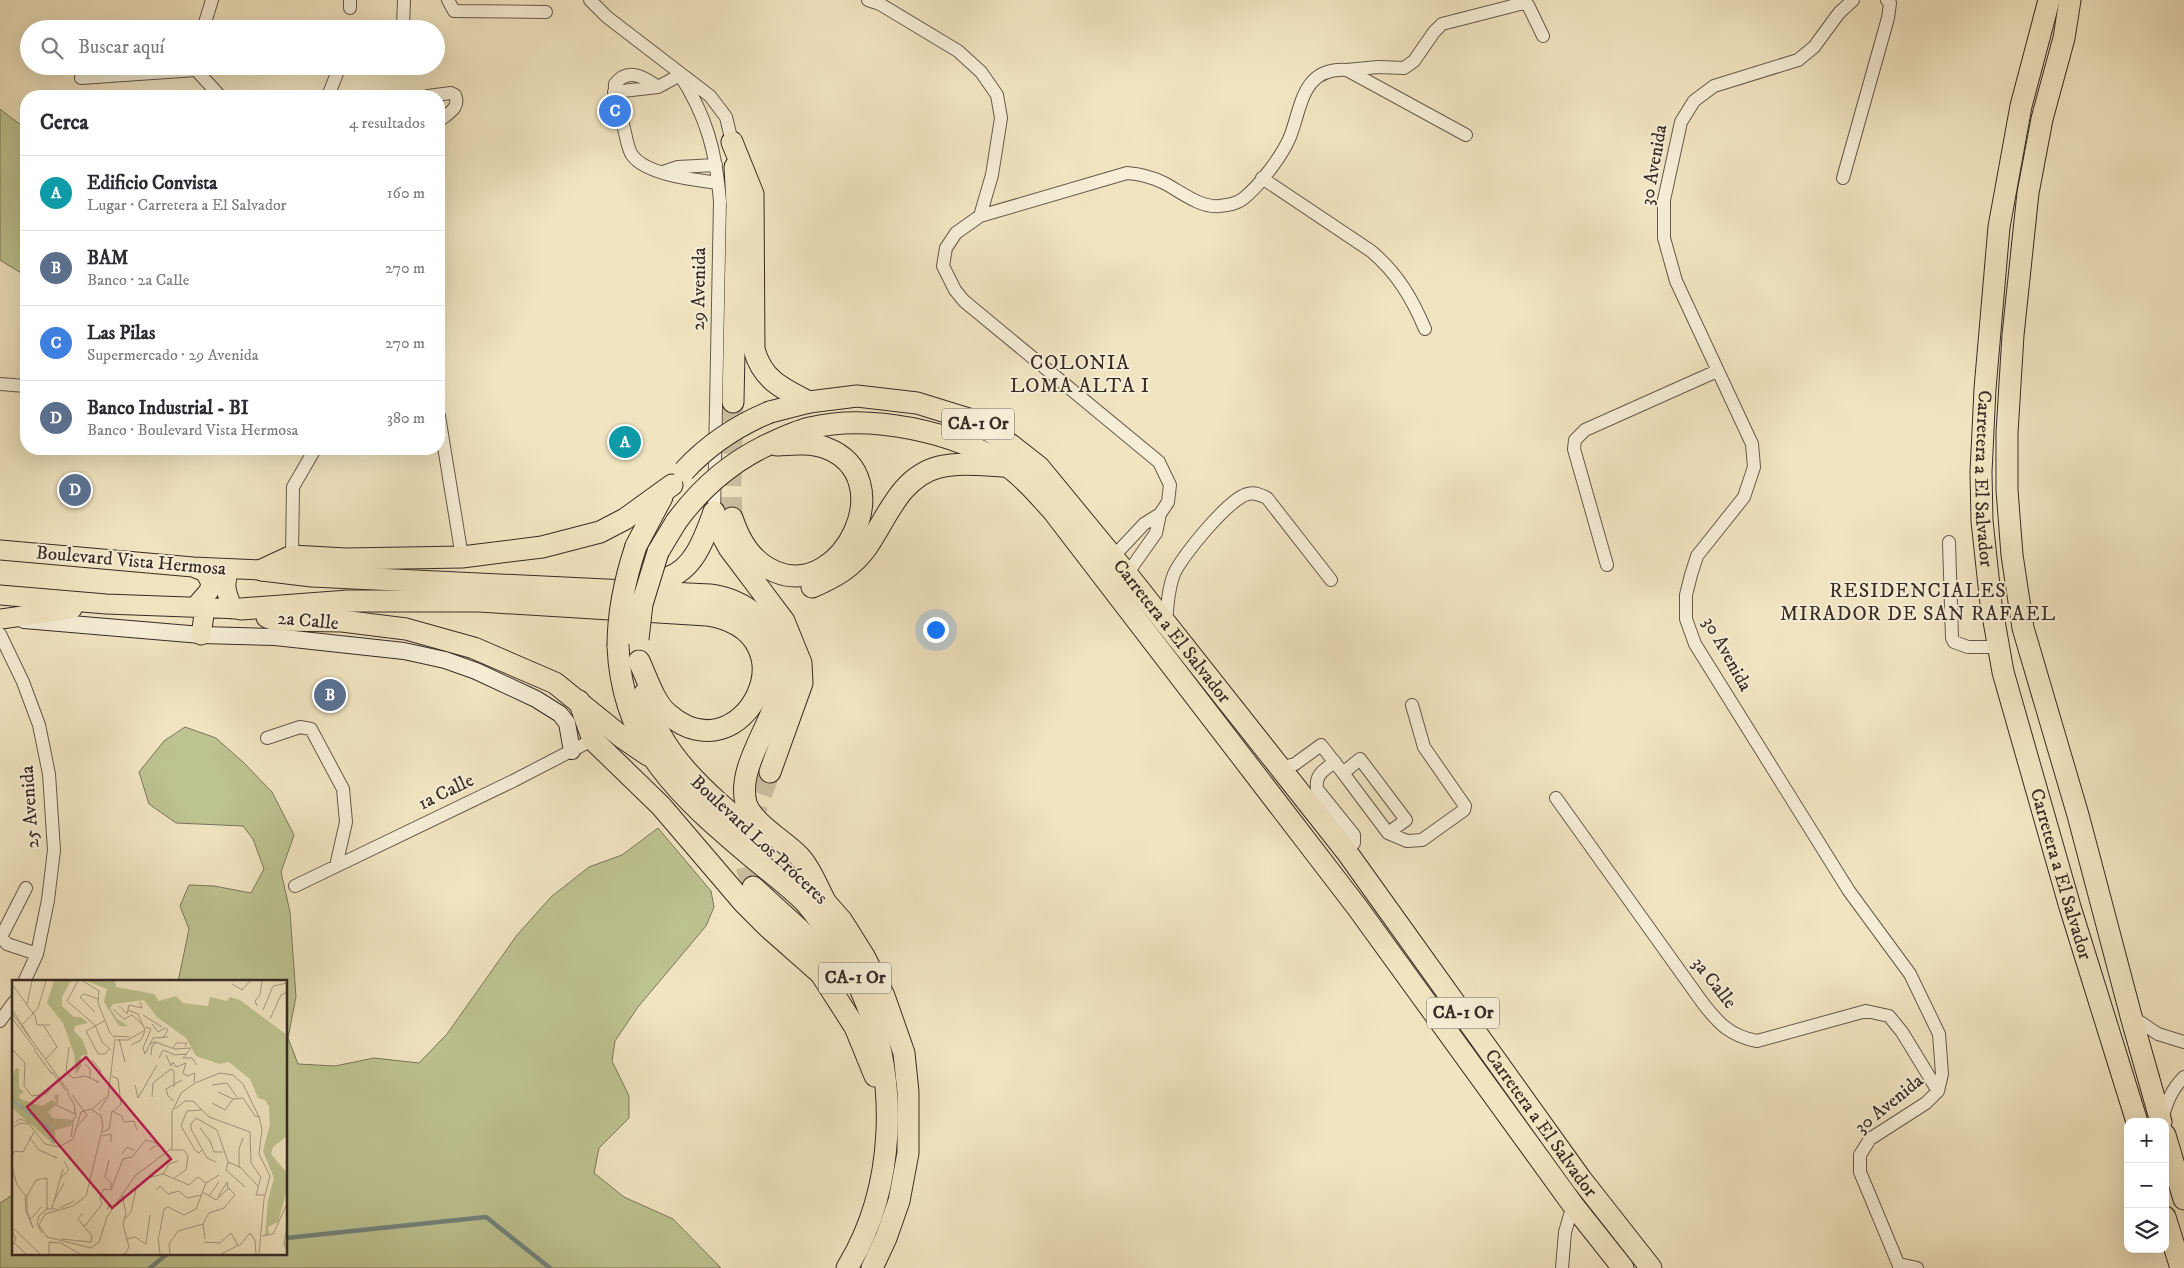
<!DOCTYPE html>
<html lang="es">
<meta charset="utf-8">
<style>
:root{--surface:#fff;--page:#f7f7f7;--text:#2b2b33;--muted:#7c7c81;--line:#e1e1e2;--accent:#111827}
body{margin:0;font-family:"IM FELL DW Pica",serif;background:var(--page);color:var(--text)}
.controls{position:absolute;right:15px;bottom:15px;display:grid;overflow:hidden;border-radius:10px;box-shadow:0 5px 20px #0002}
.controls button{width:45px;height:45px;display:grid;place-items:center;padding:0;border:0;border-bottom:1px solid var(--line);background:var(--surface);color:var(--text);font:25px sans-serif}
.you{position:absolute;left:935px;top:629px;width:18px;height:18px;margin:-12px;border:4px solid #fff;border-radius:50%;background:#1a73e8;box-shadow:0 0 0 8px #1a73e833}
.badge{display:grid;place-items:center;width:32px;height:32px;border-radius:50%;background:var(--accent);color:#fff;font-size:16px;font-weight:700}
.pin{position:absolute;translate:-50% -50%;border:2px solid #fff;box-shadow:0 1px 5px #0006}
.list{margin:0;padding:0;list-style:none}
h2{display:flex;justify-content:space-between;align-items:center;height:65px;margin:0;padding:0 20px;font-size:21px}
h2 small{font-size:16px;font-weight:400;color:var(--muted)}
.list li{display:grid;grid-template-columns:32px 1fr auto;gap:15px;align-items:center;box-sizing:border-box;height:75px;padding:0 20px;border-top:1px solid var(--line)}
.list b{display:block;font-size:19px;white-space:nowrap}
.list p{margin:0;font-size:16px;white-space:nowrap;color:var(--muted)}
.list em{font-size:16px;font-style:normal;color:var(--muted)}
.icon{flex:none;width:28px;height:28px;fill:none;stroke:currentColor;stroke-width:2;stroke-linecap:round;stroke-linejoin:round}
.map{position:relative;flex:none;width:2184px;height:1268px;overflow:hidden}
.search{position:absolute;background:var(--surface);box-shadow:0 5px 20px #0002;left:20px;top:20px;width:425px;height:55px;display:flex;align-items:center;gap:12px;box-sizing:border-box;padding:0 18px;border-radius:28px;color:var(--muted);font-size:19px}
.panel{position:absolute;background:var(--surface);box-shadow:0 5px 20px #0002;left:20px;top:90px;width:425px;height:365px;border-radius:20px}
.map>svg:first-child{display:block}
.green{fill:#bdc391;stroke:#7a765b}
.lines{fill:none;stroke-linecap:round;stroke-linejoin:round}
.stream{stroke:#73837d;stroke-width:4.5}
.highway-tunnel{stroke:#ccc0a2;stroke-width:21;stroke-dasharray:21 11;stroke-linecap:butt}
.street-casing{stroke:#66594c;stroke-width:14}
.secondary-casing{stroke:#372a25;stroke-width:18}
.primary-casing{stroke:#372a25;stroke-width:21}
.highway-casing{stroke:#372a25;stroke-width:23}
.street{stroke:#f6eed7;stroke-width:12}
.secondary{stroke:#f6eed7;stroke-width:16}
.primary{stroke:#f1e5c1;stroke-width:19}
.highway{stroke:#f1e5c1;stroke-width:21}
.highway-bridge-casing{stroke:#372a25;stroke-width:23;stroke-linecap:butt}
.highway-bridge{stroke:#f1e5c1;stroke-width:21}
.labels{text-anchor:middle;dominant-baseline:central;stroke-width:4;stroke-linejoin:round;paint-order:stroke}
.shield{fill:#f6eed7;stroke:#70655a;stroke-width:1}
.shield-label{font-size:18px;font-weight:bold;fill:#372a25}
.street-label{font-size:19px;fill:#372a25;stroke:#f6eed7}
.neighbourhood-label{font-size:20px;letter-spacing:1px;fill:#372a25;stroke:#f6eed7}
.inset-river{fill:none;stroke:#9bbeb7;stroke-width:2.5}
.inset-road{fill:none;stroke:#a79a83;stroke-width:1}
.view{fill:#c2185b;fill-opacity:0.15;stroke:#c2185b;stroke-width:2.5}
.inset-edge{fill:none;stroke:#372a25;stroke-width:2.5}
</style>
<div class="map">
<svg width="2184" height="1268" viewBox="0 0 2184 1268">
<rect width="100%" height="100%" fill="#f1e5c1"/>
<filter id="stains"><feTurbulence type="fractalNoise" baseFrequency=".004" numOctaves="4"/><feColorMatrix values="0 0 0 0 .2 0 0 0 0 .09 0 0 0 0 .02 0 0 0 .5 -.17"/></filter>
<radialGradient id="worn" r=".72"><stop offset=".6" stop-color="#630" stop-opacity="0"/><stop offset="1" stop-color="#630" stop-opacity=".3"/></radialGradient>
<!-- green -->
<path class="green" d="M 0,109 L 26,129 L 26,276 L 0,260 Z
M 185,727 L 216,738 L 244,763 L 272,792 L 294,835 L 281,872 L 290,912 L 296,997 L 288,1038 L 298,1064 L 335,1066 L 374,1058 L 419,1063 L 447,1034 L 517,935 L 551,897 L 589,867 L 622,855 L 658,828 L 711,891 L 714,907 L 706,926 L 638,1007 L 615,1041 L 612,1061 L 629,1096 L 629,1118 L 599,1148 L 594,1173 L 624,1197 L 673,1219 L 721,1268 L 0,1268 L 0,1203 L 14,1194 L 14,1254 L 286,1254 L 286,982 L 178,982 L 189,929 L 180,906 L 189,885 L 214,886 L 251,893 L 264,869 L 253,839 L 243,826 L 176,823 L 149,804 L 139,772 L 164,741 Z"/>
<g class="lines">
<!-- stream -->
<path class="stream" d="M 286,1238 L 486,1217 L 550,1268
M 150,1268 L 167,1254"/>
<!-- highway-tunnel -->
<path class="highway-tunnel" d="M 732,518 L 731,486 L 733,402
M 753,887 C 751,880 747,872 746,865 C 743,838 761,796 770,772"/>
<!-- street casing -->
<g class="street-casing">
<path id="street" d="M 448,0 L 454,11 L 546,12
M 590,0 L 607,17 L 710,96 L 726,117 L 732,142
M 868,0 L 880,4 L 958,51 L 981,72 L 997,95 L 1001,118 L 992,175 L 980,216
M 1853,0 L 1839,13 L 1814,47 L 1798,60 L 1714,86 L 1694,101 L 1681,122 L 1664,200 L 1664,238 L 1676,281 L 1752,444 L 1754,467 L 1744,497 L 1697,556 L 1691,575 L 1686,595 L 1686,619 L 1695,644 L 1849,891 L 1910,974 L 1939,1034 L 1942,1074 L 1938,1091 L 1926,1103 L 1870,1139 L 1860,1155 L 1860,1172 L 1900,1268
M 350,8 L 350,0
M 203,29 L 212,0
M 403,29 L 404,0
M 1347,70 L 1378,67 L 1404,68 L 1414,61 L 1434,32 L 1442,24 L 1524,3 L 1528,5 L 1543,36
M 680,75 C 707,117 716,152 720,201 L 714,512
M 81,78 L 196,70 L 220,96
M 658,87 C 644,77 628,67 615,84 C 614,98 619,112 623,125 C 626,134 627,148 632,155 C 646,175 696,180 718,183
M 614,92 L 658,87 L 680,75
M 328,96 L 340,66
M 428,96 L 451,93 L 455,95 C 461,108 447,114 439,121
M 663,172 L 678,167 L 716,165
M 1262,178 L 1371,251 C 1397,273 1412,298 1425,329
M 1843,178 L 1888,18 L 1890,3 L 1887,0
M 0,384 L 26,386
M 439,416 L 462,557
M 1949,542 L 1952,638 L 1954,642 L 1968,647 L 1998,647
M 292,556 L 293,487 L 315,449
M 1113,557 L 1144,524 L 1160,514
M 1607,565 L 1574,449 L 1575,440 L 1585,430 L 1717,371
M 1127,574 L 1156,533 L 1160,514 L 1168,502 L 1170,485 L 1159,462 L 964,301 L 955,290 L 943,266 L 946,248 L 956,233 L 980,216 L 1127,173 C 1141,174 1152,177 1164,183 C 1180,191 1200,208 1219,206 C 1228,205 1237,204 1244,198 C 1260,185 1282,156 1290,137 C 1302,106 1302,67 1347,70 L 1466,135
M 1166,624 C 1167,608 1168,589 1174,574 C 1181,557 1230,497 1248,494 C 1255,492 1261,495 1267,498 L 1331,580
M 0,634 L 23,682 L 39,725 L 49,774 L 54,850 L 48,900 L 37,954 L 24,982
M 267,738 L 300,727 L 311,729 L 343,789 L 346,822 L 336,866
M 1335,762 C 1324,770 1315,774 1317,789 L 1354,835 L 1354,843 L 1346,851
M 1279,768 L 1295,764 L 1321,745 L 1343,773 L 1360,759 L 1406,820 L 1388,833
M 1343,773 L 1388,833 L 1407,841 L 1422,840 L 1464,810 L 1465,806 L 1424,747 L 1412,705
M 1556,798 L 1702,1002 C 1718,1023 1730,1036 1757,1041 L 1866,1011 L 1889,1016 L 1902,1032 L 1938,1091
M 295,886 L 513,781 L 598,737
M 26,888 L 1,937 L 7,944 L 37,954
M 2131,1016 L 2158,1034 L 2184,1042
M 0,1021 L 14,1002
M 2162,1119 C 2167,1102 2171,1090 2184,1077
M 1899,1264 L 1917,1268
M 1562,1268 L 1565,1232 L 1573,1205"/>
</g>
<!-- secondary casing -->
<g class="secondary-casing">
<path id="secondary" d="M 24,620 L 201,635 L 275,637 L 404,651 L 445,660 L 476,671 L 536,699 L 560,714 L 567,723 L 572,751"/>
</g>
<!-- primary casing -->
<g class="primary-casing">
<path id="primary" d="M 0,550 L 193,567 L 262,570
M 193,567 L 205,572 L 211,583 L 209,591 L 195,607
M 230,569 C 222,585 227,594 233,609
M 0,595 L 106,604 L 241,609
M 1,619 L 72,609
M 201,635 L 205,608"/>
</g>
<!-- highway casing -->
<g class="highway-casing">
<g id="highway">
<path id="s1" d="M 2049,0 L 2021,106 L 1999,227 L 1985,389 L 1981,472 L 1982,521 L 1991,604 L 2003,672 L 2070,907 L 2137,1122"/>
<path d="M 2070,0 L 2064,38 L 2042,119 L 2028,193 L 2013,335 L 2007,433 L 2007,490 L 2012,555 L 2023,628 L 2078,815 L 2131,1016 L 2161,1122"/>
<path d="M 732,142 L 753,194 L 754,349 C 762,380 783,389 809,402"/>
<path d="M 733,402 L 737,205 L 735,167"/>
<path id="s2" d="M 770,412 L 809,402 L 857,396 L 917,403 L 972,420 L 1011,445 L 1039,467 L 1127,574 L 1346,851 L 1581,1179 L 1651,1268"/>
<path d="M 765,446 C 780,439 794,432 810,428 C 870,413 957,432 1007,466 C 1025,478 1039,496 1053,511 L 1357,907 L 1573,1205 L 1623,1268"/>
<path d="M 714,512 L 716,524 L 729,548 L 784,621 L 801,663 L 802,683 L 770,772"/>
<path d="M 732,518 C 740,542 752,562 776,572 C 843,599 902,477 826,448 C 811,442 792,444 777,445"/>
<path d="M 636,546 L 662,497"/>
<path d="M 658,552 L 676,522"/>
<path d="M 262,570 L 312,576 L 710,595 C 732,598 750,607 765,624 C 819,683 732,749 746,803 C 752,823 785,841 799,856 C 810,867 817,886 824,899"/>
<path d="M 262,570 L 292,556 L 346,559 L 462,557 L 542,547 L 600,532 L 625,519 L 672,485"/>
<path d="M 639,578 C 648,578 658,580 667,578 C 695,569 705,536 714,512"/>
<path d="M 812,587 C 834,578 853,567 867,547 C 887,518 900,477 939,467 C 960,462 982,465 1004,466"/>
<path d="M 241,609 L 348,601 L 479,601 L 707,615 C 818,633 742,779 668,714 C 654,702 647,678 639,661"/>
<path d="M 267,617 L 276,620 L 342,621 L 406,629 L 474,648 L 555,683 L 623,738 L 648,755"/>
<path d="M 618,646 C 622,747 681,797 753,858 C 770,872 789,886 805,902 C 817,916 828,932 837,948 C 846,963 856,978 863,995 C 899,1080 896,1188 847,1268"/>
<path d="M 644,694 C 660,757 711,797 759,837"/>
<path d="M 579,701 L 593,740 L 661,806 L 743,902 L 769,928 L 821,974 L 855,1027 L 875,1076"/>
<path d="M 753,887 L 799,929 L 844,975"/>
<path d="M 814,889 L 842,921 L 864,956 L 884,996 L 904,1053 L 908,1092 L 908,1153 L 899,1201 L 886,1238 L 872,1268"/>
<path d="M 2165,1135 L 2184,1199"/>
<path d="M 2165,1217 L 2181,1268"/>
</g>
</g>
<!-- street -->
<use href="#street" class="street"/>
<!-- secondary -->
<use href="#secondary" class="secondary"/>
<!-- primary -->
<use href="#primary" class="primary"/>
<!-- highway -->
<use href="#highway" class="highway"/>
<!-- highway-bridge casing -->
<g class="highway-bridge-casing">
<path id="highway-bridge" d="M 684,471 C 709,444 736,426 770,412
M 676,522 C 700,489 728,464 765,446
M 638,639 L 642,604 L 658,552
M 618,646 C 618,611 625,579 636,546"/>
</g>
<!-- highway-bridge -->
<use href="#highway-bridge" class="highway-bridge"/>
</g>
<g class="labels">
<!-- shield labels -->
<g class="shield">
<rect x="942" y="408.5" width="72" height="31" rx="4"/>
<rect x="819" y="962.5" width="72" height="31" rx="4"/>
<rect x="1427" y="997.5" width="72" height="31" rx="4"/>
</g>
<g class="shield-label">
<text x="978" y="424">CA-1 Or</text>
<text x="855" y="978">CA-1 Or</text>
<text x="1463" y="1013">CA-1 Or</text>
</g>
<!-- street labels -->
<g class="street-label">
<text transform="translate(1654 165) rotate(-80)">30 Avenida</text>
<text transform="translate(699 289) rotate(-89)">29 Avenida</text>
<text stroke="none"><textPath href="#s1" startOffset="485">Carretera a El Salvador</textPath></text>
<text transform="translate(131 561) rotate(5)">Boulevard Vista Hermosa</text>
<text transform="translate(308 621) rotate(5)">2a Calle</text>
<text stroke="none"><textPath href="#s2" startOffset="500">Carretera a El Salvador</textPath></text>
<text transform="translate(1727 654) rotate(61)">30 Avenida</text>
<text transform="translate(446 792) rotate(-26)">1a Calle</text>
<text transform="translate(30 807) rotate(-94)">25 Avenida</text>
<text transform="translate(759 840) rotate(43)">Boulevard Los Próceres</text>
<text stroke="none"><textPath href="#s1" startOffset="890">Carretera a El Salvador</textPath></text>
<text transform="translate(1714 983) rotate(52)">3a Calle</text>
<text transform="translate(1889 1104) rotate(-39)">30 Avenida</text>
<text stroke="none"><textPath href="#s2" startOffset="1115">Carretera a El Salvador</textPath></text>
</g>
<!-- neighbourhood labels -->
<g class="neighbourhood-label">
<text x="1080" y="363">COLONIA<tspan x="1080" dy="23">LOMA ALTA I</tspan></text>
<text x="1918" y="591">RESIDENCIALES<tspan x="1918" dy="23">MIRADOR DE SAN RAFAEL</tspan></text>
</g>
</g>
<!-- overview -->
<g transform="translate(12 980)">
<rect width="275" height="275" fill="#f1e5c1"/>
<path d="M 42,1 L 59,1 L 50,17 L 50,26 L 62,37 L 69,37 L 76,43 L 63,46 L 62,51 L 70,59 L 76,74 L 69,76 L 69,87 L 64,95 L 62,74 L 51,43 L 35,23 ZM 75,1 L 103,1 L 104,7 L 142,14 L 147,21 L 164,16 L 171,23 L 196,26 L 198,17 L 215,21 L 218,17 L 228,20 L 275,55 L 275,156 L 261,167 L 259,174 L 275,193 L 275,210 L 266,242 L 256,247 L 257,254 L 253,255 L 256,220 L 262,198 L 251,171 L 258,144 L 257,127 L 253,120 L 246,118 L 238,99 L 217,82 L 207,84 L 184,76 L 174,58 L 145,37 L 132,20 L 101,24 L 98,28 L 105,39 L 116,46 L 107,46 L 92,22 L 95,9 ZM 7,88 L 7,108 L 12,112 L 7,115 L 8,119 L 30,126 L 40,120 L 44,123 L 42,115 L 47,114 L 46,123 L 36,132 L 41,138 L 61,140 L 59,146 L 43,150 L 43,165 L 1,129 L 0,102 L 3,89 Z" fill="#bdc391"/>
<path class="inset-river" d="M 0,120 L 36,147 L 41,163"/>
<path class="inset-road" d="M 66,1 L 55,21 L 83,45 L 90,62 L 99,70M 71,1 L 87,11 L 86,23 L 98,53 L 103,58M 0,4 L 23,36 L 25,45 L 38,45M 220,4 L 230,10 L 238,1M 15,24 L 20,1M 107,26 L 115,34 L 117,25 L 130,28 L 128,22M 245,26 L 243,21 L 248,15 L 250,1M 0,29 L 19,59M 101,29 L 112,39 L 120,35 L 132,46M 251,30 L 261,6 L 275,3M 83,32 L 68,17 L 72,14 L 86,19M 0,33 L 57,112M 131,35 L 150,47M 0,38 L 24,70M 258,39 L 269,15 L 275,12M 92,41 L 74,51 L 86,74 L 93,74 L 97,69M 11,44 L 26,28 L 34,1M 140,44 L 146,52 L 153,48 L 156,50 L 151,58M 32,46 L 45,67 L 34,79M 133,47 L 139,49 L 131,68 L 133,74 L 141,58 L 156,57M 102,56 L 118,57M 107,59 L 113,82M 104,60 L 116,60 L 133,50 L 126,34 L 116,30M 138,64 L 143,62 L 163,69 L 179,68 L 171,78 L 180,78 L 185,85M 119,65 L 129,60 L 133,51M 57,67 L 54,91 L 61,98 L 73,96 L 87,102 L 84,102M 161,68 L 164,63 L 175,63 L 173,67M 0,69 L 13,83 L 12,106 L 20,116 L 34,114 L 45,101M 22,70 L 40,94M 139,75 L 140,66 L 145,62M 154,75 L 159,86 L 161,82 L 164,87 L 174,83 L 171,93 L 175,96 L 183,93 L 182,102M 147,78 L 151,70 L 163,75 L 175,74M 80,80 L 89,91 L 87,94M 73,84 L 78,89 L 78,98M 40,92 L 54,111M 100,96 L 106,99 L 109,124 L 102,131M 123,105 L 126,118 L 145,85M 200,105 L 215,103 L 225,117M 55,112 L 62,124 L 64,138M 206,112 L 221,119M 60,115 L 75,135 L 65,147M 96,117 L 103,59M 140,117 L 141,103 L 159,89 L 162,91 L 162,107M 162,121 L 156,116 L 154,109 L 170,100M 200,123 L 213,130 L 221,119 L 231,118 L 243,136 L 247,137M 44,125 L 63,134M 163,129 L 173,121 L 181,121 L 197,137 L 238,152 L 239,183 L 249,197 L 244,215 L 252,215M 79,130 L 94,117M 87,130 L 96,117M 189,130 L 175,131 L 169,146 L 183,170 L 187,173 L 191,169M 3,143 L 8,139 L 19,143M 0,148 L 8,143 L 17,144 L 33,164 L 47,167 L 61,159 L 69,132 L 79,129 L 89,136 L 91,146 L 74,216 L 61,226 L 33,234 L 27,245 L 35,257 L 79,268 L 87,262 L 95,237 L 123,196 L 160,168 L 160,132 L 169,113 L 183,103 L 208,93 L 221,95 L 231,104 L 247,137 L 250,149 L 247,174 L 258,196 L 252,219 L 247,274M 188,148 L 198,161 L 202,172 L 211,172M 91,152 L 97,149 L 100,131 L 110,136 L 112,142 L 122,141 L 125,150M 90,156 L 99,154 L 99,162M 17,157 L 27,170 L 45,178 L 43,176M 59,157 L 62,137M 159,170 L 172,170 L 176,176 L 174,190 L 162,198M 110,174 L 115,167 L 123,171M 0,176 L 3,171 L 11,172 L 22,152M 97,180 L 93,197 L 99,203 L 99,208M 204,182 L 195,178 L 179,149 L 179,144 L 184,138 L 205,150 L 216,182 L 228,187 L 246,206M 216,182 L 214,190 L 233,207M 0,187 L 5,205 L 14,216M 227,188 L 227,169 L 231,158M 151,194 L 177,205 L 186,197 L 194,203M 151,194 L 157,184 L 166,181M 48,199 L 57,190 L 52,181M 194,203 L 207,195M 99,210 L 111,179 L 120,177 L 134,160 L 147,164 L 137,170M 144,210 L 148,206 L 156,214 L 167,211 L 175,218 L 190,215M 191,212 L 204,220 L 217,208 L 223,215 L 212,228 L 197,233 L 191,244 L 193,259M 89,214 L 97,226 L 95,230M 13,216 L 14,231 L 21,248 L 15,231 L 15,216M 15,216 L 24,200 L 35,198 L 35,229M 110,216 L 114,233 L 111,244 L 117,267 L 113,274M 197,216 L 207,202M 206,217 L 215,202 L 216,209M 42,221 L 52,203M 40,228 L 51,189M 48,228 L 62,221M 19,239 L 29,227M 112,240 L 119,232 L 124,209 L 136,198 L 151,194M 0,247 L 28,274M 72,247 L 90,224 L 88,217 L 92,209 L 99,210M 275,248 L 272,263 L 275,271M 0,251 L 4,259 L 0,265M 30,253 L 25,244 L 27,236 L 35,229 L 45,229M 146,256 L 148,274M 147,256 L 152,229 L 156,227 L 172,235 L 184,229 L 194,203M 250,256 L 261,254 L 275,224M 49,259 L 79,262 L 80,256 L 66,239 L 71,233M 115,259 L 123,257 L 134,264 L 138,235M 192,262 L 208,263 L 219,253 L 226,266M 2,263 L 14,274M 49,263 L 68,274M 37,274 L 37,262 L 49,263M 158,274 L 157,264 L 166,251 L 191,244M 209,274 L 229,264 L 238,253 L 243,260 L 244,274"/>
<path class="view" d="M 74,77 L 159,179 L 100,228 L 15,127 Z"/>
<rect width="275" height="275" class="inset-edge"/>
</g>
<rect width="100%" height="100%" filter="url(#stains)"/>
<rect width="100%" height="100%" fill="url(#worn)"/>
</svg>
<div class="controls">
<button>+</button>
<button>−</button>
<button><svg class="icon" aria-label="layers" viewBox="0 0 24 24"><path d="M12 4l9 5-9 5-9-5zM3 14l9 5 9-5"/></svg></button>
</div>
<div class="you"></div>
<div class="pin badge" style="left:625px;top:442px;background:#0f9aa8">A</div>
<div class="pin badge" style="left:330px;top:695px;background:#5c6f8a">B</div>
<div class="pin badge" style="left:615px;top:111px;background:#3f7fe0">C</div>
<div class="pin badge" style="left:75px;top:490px;background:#5c6f8a">D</div>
<div class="search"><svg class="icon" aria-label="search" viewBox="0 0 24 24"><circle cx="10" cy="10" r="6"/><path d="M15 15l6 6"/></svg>Buscar aquí</div>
<section class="panel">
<h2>Cerca<small>4 resultados</small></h2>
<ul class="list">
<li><span class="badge" style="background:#0f9aa8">A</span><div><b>Edificio Convista</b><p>Lugar · Carretera a El Salvador</p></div><em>160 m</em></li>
<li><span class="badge" style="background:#5c6f8a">B</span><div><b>BAM</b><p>Banco · 2a Calle</p></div><em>270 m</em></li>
<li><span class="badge" style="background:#3f7fe0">C</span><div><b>Las Pilas</b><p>Supermercado · 29 Avenida</p></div><em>270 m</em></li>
<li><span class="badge" style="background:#5c6f8a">D</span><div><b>Banco Industrial - BI</b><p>Banco · Boulevard Vista Hermosa</p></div><em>380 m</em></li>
</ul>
</section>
</div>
